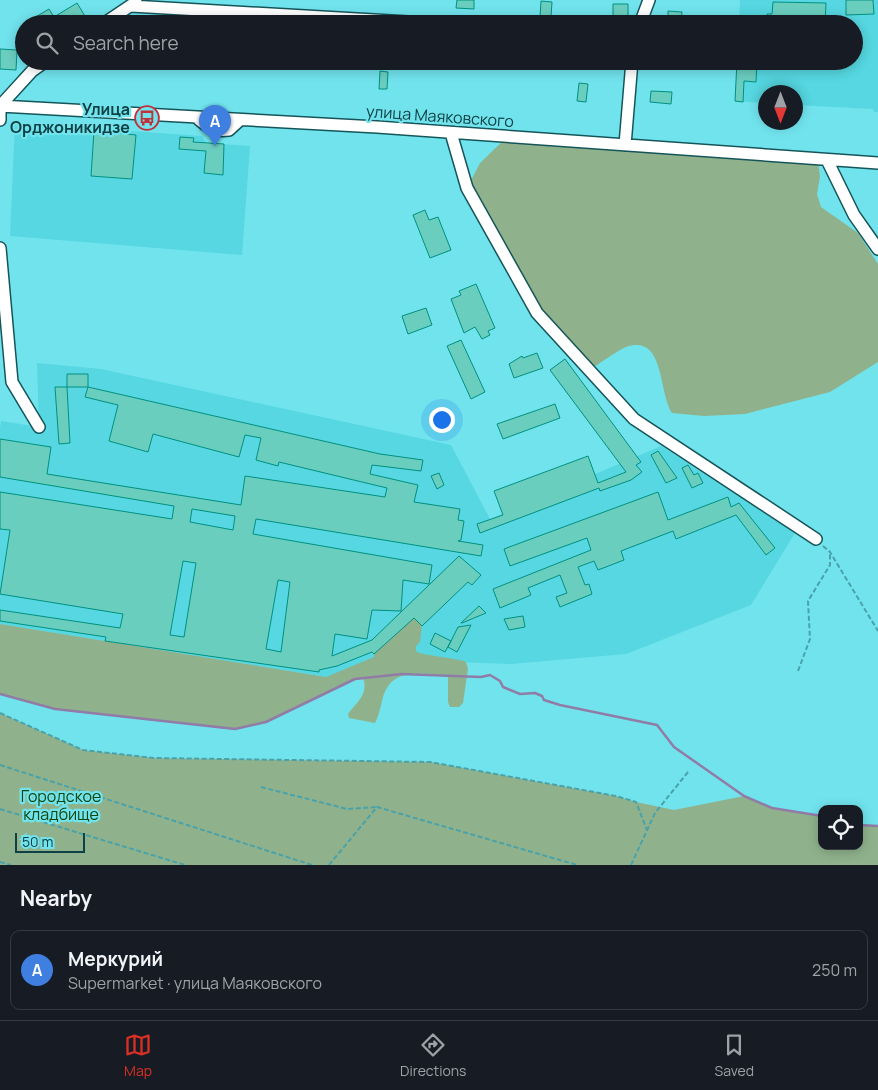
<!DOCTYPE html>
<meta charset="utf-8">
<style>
:root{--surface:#171b24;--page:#20242c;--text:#f1f3f6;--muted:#9ea1a6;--line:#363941;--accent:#d93025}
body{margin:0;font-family:Manrope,sans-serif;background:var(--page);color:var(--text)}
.controls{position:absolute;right:15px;bottom:15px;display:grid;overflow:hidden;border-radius:10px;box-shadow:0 2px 12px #0003}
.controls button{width:45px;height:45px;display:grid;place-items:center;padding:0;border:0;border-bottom:1px solid var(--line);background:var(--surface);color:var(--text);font:25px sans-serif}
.compass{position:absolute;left:758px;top:85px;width:45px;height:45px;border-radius:50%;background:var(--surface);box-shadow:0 2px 12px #0003;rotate:180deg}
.scale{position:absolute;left:15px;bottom:12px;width:70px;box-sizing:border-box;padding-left:5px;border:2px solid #0e4145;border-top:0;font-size:14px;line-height:18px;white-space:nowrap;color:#0e4145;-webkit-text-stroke:4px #71e3ed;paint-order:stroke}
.you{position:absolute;left:441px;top:419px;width:18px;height:18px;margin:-12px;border:4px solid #fff;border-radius:50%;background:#1a73e8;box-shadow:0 0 0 8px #1a73e833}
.badge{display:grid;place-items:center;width:32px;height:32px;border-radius:50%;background:var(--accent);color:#fff;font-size:16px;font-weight:700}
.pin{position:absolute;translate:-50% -41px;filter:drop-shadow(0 1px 2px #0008)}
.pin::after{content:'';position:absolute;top:26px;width:18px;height:15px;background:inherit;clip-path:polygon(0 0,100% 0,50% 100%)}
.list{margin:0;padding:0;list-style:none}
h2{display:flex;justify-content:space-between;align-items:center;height:65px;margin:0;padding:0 20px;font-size:21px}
h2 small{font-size:16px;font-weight:400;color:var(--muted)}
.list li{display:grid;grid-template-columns:32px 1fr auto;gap:15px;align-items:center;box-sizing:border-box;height:80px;margin:0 10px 10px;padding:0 10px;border:1px solid var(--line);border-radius:10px}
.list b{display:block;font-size:19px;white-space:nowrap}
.list p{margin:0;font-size:16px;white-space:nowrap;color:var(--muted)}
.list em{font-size:16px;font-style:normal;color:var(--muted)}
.icon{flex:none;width:28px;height:28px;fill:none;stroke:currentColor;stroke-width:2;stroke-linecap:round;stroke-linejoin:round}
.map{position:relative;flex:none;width:878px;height:865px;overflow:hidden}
.search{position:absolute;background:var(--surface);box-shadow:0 2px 12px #0003;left:15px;right:15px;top:15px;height:55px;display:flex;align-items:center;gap:12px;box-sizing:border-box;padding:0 18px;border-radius:28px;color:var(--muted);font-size:19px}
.sheet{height:155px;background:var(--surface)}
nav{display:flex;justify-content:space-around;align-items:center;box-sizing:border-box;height:70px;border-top:1px solid var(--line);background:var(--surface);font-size:14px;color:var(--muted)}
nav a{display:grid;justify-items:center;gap:2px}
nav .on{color:var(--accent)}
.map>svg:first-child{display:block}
.built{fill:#56d7e1}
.green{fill:#8fb28c}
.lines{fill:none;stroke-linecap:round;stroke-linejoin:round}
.stream{stroke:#907ca6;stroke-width:2.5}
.building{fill:#6acebf;stroke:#009081;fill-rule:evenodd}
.minor-casing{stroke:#14555a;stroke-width:14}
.path{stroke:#49a2aa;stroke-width:2;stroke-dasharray:5 2.5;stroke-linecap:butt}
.minor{stroke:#fff;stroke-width:11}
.labels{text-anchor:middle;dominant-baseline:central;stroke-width:4.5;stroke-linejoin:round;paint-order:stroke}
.poi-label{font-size:16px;font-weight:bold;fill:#0e4145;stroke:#71e3ed;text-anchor:end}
.street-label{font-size:16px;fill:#0e4145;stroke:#71e3ed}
.park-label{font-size:16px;fill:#11470f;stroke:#71e3ed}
</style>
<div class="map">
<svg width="878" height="865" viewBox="0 0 878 865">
<rect width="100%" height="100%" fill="#71e3ed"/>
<!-- built -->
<path class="built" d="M 740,0 L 878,0 L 878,112 L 874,112 L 873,109 L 796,105 L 796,92 L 766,92 L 765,103 L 735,101 L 737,61 L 854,61 L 854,24 L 739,24 Z
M 15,123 L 202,136 L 206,143 L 250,146 L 242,255 L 10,236 Z
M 37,363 L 101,369 L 451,445 L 490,519 L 661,446 L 795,533 L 751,605 L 626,654 L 511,664 L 382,659 L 326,677 L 0,624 L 0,428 L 1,421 L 39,427 Z"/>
<!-- green -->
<path class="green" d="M 507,137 L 818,159 L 820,177 L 817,194 L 821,207 L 858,233 L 878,264 L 878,362 L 830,392 L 745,414 L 704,416 L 672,413 C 658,391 665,334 626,347 C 618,350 598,365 589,370 L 537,313 L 467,188 L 480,163 Z
M 414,618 L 422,626 L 420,642 L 416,646 L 416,651 C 422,656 453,657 466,662 L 468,669 L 463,703 L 459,707 L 450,707 L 448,702 L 448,675 C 420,674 390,666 382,701 C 380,709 379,715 375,723 L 349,718 L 348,714 C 356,702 369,695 363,678 L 355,679 L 266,722 L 235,729 L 55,709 L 0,694 L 0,624 L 326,677 L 374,657 L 374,654 Z
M 0,713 L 83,750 L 154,758 L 430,762 L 616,796 L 636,802 L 674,810 L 744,796 L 772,808 L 822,816 L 822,846 L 859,846 L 859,825 L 878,826 L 878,865 L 0,865 Z"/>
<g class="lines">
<!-- stream -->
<path class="stream" d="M 0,694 L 55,709 L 235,729 L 266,722 L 355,679 L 402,674 L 481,677 L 490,675 L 500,681 L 503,687 L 520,694 L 535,693 L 542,696 L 544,700 L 560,705 L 657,725 L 674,747 L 744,796 L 772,808 L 822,816
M 859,825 L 878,826"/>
</g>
<!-- building -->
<path class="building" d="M 457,0 L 474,0 L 474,9 L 456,8 Z
M 846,0 L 873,0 L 874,14 L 846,15 Z
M 541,1 L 552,2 L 551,17 L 540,17 Z
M 773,2 L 826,3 L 825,24 L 767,24 L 767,14 L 772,14 Z
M 77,3 L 88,21 L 83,24 L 24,24 L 49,9 L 54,17 Z
M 613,4 L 628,4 L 628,24 L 613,24 Z
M 668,11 L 682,12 L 681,24 L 668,23 Z
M 0,49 L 17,50 L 16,70 L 0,69 Z
M 737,61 L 757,61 L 756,82 L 744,81 L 743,102 L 735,101 Z
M 380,71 L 388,72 L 387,89 L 379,89 Z
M 579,83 L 588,84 L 586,102 L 577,101 Z
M 651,91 L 672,92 L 671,104 L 650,102 Z
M 94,131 L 136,135 L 132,179 L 91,176 Z
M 180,137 L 194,138 L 193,142 L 224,144 L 223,175 L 204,173 L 206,151 L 179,149 Z
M 425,210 L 429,220 L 438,217 L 451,250 L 430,258 L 413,215 Z
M 476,284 L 495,328 L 488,331 L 490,335 L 482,339 L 475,327 L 464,333 L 451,299 L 461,295 L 459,291 Z
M 426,308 L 432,325 L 408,334 L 402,316 Z
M 461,340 L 485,392 L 471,399 L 447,346 Z
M 537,353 L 543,368 L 514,378 L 509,364 L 522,356 L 523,358 Z
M 565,359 L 641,462 L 636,465 L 642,472 L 631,480 L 600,491 L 599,488 L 480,533 L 477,524 L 503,515 L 494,491 L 588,456 L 598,483 L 626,472 L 550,370 Z
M 67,374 L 88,374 L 88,387 L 67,387 Z
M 55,387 L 67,387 L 70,443 L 59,444 Z
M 88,387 L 380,454 L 423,460 L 421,471 L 372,465 L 370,474 L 418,485 L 414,502 L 460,509 L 458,520 L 464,521 L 461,540 L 458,541 L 483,545 L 481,556 L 256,519 L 253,534 L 432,565 L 429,584 L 403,580 L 401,611 L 372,610 L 367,639 L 335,634 L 332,656 L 372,640 L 459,556 L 481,575 L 472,585 L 468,582 L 422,626 L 414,618 L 374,654 L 372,652 L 337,666 L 319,670 L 319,672 L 105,641 L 106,637 L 0,621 L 0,610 L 120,628 L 123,614 L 0,594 L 10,530 L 0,529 L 0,492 L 172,519 L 174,506 L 0,477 L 0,439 L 51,447 L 47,474 L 241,505 L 245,476 L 385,497 L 387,488 L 279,462 L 278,466 L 256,460 L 261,438 L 245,435 L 239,457 L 153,434 L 148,452 L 109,441 L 118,405 L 85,397 ZM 192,509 L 235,516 L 233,530 L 190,522 ZM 183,561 L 196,563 L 184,637 L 170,635 ZM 278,580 L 290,582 L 281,652 L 266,649 Z
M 555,404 L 560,418 L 503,439 L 497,424 Z
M 658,451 L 677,478 L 666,483 L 651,455 Z
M 688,465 L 694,475 L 698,473 L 703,483 L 692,488 L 682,468 Z
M 439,473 L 444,485 L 437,489 L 431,476 Z
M 658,492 L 668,520 L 728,497 L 731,507 L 739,503 L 775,548 L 766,555 L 736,515 L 676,539 L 673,531 L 621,551 L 624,560 L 598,570 L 594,561 L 578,567 L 585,585 L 589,584 L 592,594 L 560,607 L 556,597 L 567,593 L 560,575 L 528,588 L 531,595 L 500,608 L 493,589 L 591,550 L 587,538 L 510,566 L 504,549 Z
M 479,606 L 486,613 L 462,623 L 461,623 Z
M 523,616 L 525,627 L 509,630 L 504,619 Z
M 471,625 L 457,652 L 448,647 L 458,627 Z
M 435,633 L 451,641 L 445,652 L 430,644 Z"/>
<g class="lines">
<!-- minor casing -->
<g class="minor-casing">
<path id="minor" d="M 131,6 L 443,24
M 103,24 L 136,2
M 640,24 L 649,0
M 0,106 L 377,127 L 878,163
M 196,117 C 207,127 214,132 229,130 L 240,120
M 0,120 L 0,106 L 32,71 L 46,61
M 451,133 L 467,188 L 537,313 L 634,419 L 816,539
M 625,145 L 632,61
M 827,160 L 854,215 L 878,249
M 0,248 L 12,382 L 39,427"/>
</g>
<!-- path -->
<path class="path" d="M 823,546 L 830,552 L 878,631
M 798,671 L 810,639 L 808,601 L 830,565 L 830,552
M 0,713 L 83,750 L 154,758 L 430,762 L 616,796 L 636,802 L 647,830
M 0,765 L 312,865
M 261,787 L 347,809 L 377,807
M 0,809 L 185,865
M 0,862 L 11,865
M 329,865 L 377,807 L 577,865
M 631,865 L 655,813 L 688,772"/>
<!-- minor -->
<use href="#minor" class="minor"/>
</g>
<!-- icons -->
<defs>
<g id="bus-ring" transform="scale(1.25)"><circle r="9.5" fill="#71e3ed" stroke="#c1313a" stroke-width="1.5"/><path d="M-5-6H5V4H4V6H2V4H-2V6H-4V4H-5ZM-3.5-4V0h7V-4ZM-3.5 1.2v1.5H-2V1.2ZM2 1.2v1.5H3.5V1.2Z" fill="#c1313a"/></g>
</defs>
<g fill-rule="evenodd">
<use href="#bus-ring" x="147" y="118"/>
</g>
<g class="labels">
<!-- poi labels -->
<g class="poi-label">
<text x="130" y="109">Улица<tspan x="130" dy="18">Орджоникидзе</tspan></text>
</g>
<!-- street labels -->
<g class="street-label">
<text transform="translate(440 116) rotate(4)">улица Маяковского</text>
</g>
<!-- park labels -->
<g class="park-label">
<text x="61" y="796">Городское<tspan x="61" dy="18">кладбище</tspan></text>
</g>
</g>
</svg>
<div class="controls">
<button><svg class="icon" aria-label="locate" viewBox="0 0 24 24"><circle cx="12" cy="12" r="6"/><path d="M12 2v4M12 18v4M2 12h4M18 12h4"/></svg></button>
</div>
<svg class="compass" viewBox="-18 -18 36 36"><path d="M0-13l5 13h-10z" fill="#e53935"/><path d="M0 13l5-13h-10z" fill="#9ea1a6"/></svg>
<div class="scale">50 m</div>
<div class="you"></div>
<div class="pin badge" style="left:215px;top:146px;background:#3f7fe0">A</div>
<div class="search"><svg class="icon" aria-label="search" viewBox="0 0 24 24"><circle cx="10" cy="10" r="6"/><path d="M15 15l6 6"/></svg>Search here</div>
</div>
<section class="sheet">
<h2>Nearby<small></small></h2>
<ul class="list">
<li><span class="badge" style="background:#3f7fe0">A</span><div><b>Меркурий</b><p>Supermarket · улица Маяковского</p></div><em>250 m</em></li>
</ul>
</section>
<nav>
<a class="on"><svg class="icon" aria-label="map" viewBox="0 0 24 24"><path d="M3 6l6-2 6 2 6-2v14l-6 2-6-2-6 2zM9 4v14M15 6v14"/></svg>Map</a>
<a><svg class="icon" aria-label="directions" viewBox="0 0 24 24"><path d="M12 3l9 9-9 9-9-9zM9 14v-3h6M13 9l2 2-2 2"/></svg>Directions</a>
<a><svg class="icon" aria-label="saved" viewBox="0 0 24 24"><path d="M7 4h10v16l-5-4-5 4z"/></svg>Saved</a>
</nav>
